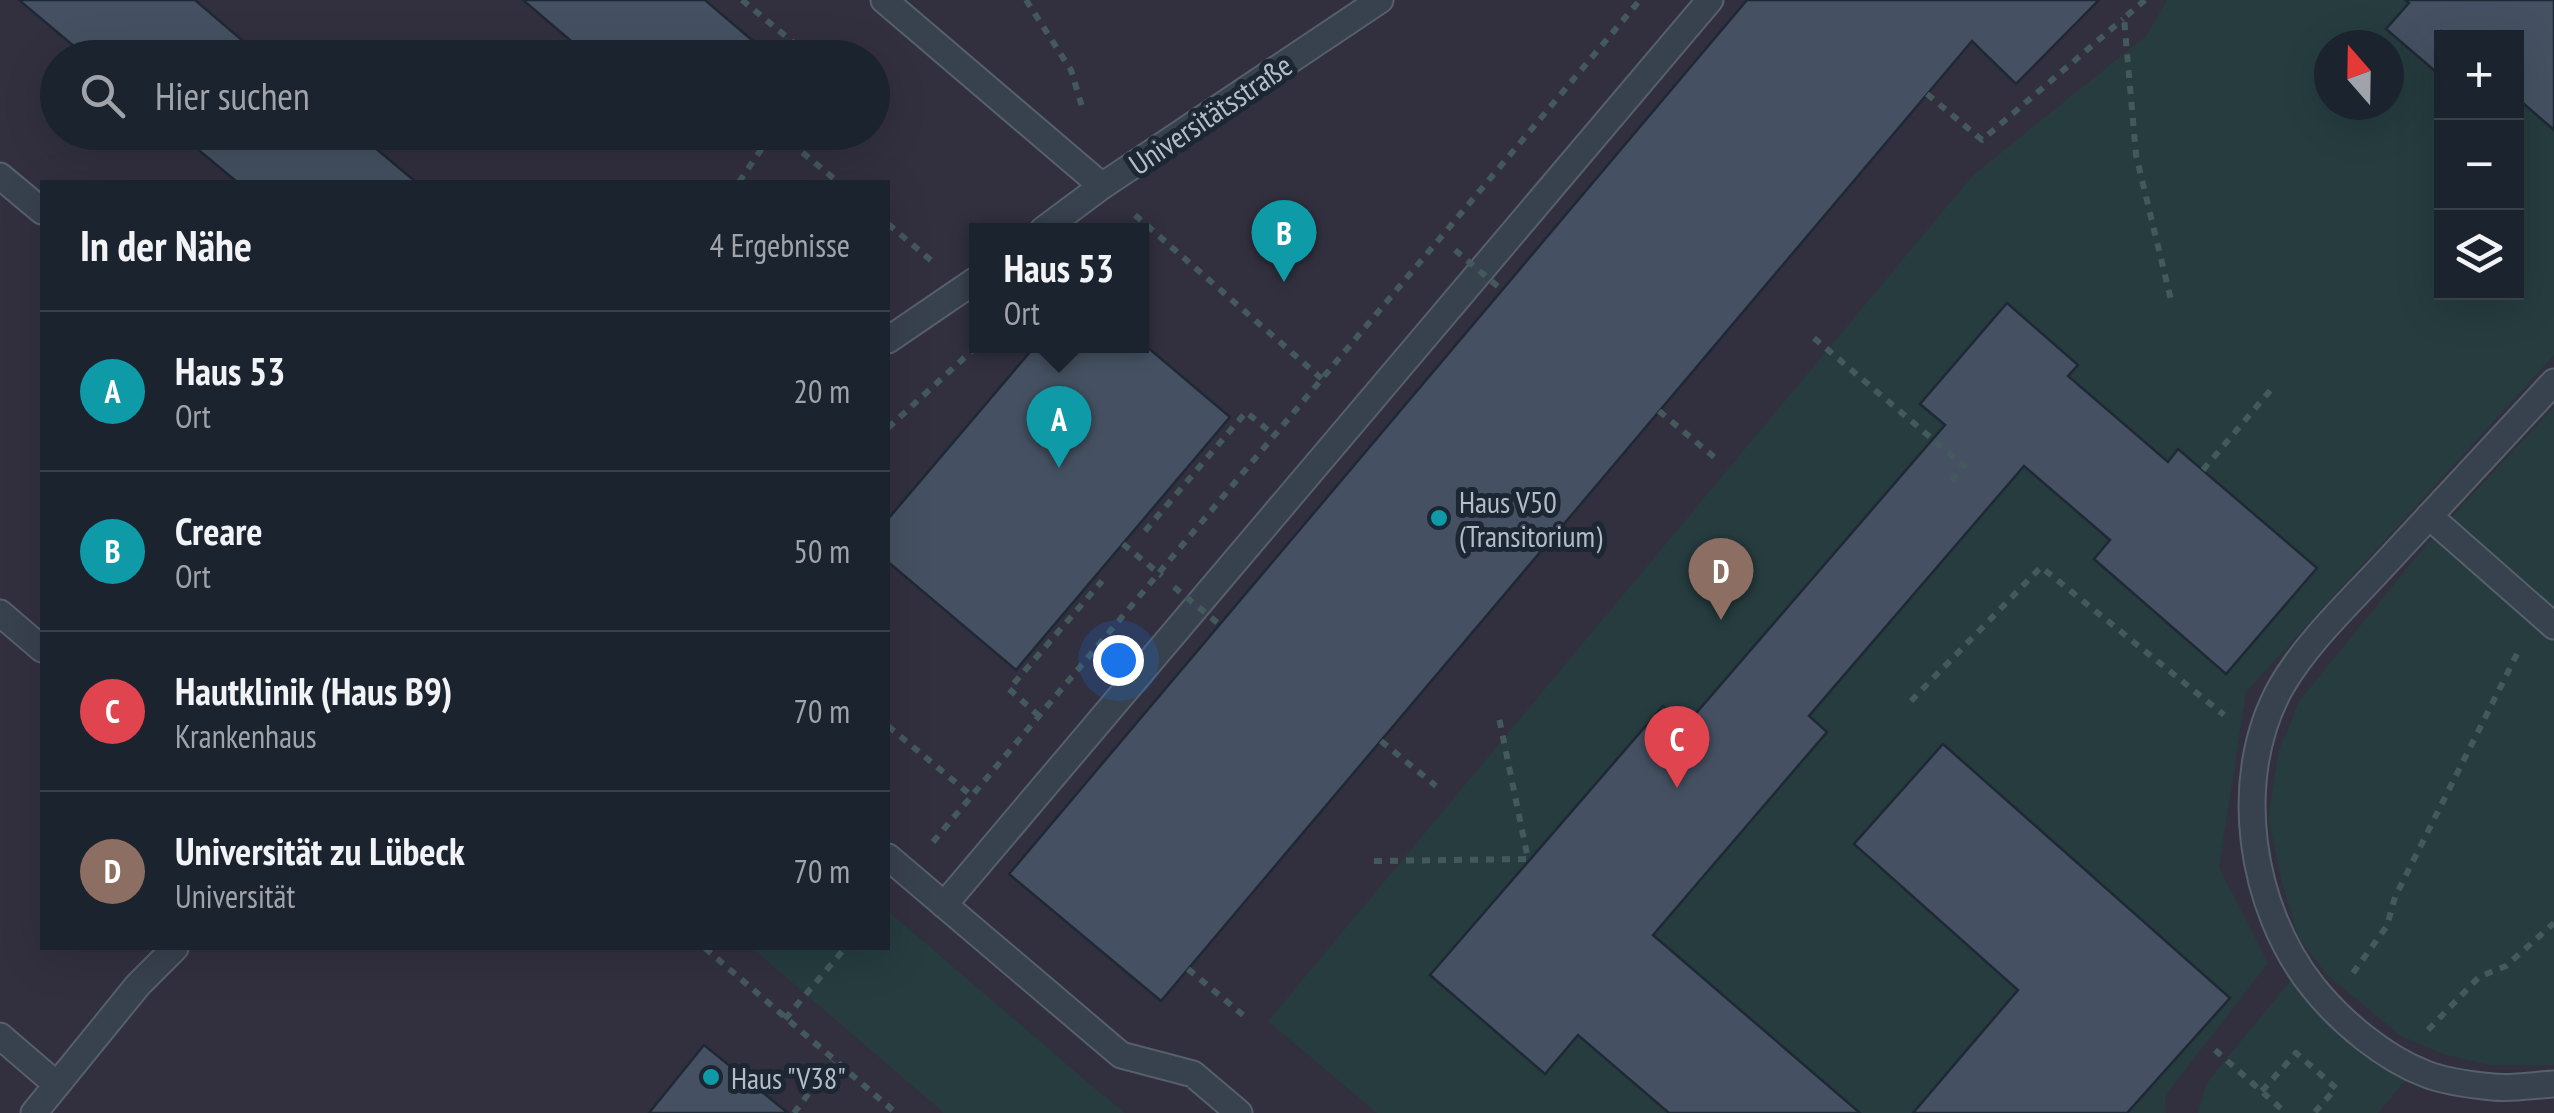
<!DOCTYPE html>
<html lang="de">
<meta charset="utf-8">
<style>
:root{--surface:#1b232e;--page:#282f3a;--text:#f1f3f6;--muted:#a0a4aa;--line:#39404a;--accent:#1a73e8}
body{margin:0;font-family:"PT Sans Narrow",sans-serif;background:var(--page);color:var(--text)}
.controls{position:absolute;right:30px;top:30px;display:grid;overflow:hidden;border-radius:0px;box-shadow:0 10px 40px #0002}
.controls button{width:90px;height:90px;display:grid;place-items:center;padding:0;border:0;border-bottom:2px solid var(--line);background:var(--surface);color:var(--text);font:50px sans-serif}
.compass{position:absolute;left:2314px;top:30px;width:90px;height:90px;border-radius:50%;background:var(--surface);box-shadow:0 10px 40px #0002;rotate:340deg}
.you{position:absolute;left:1118px;top:660px;width:35px;height:35px;margin:-25px;border:8px solid #fff;border-radius:50%;background:#1a73e8;box-shadow:0 0 0 15px #1a73e833}
.badge{display:grid;place-items:center;width:65px;height:65px;border-radius:50%;background:var(--accent);color:#fff;font-size:32px;font-weight:700}
.pin{position:absolute;translate:-50% -82px;filter:drop-shadow(0 2px 5px #0008)}
.pin::after{content:'';position:absolute;top:52px;width:35px;height:30px;background:inherit;clip-path:polygon(0 0,100% 0,50% 100%)}
.popup{position:absolute;left:969px;top:223px;width:180px;height:130px;box-sizing:border-box;display:grid;place-content:center;border-radius:0px;background:var(--surface);filter:drop-shadow(0 2px 8px #0005);font-size:32px;white-space:nowrap;color:var(--muted)}
.popup b{font-size:38px;color:var(--text)}
.popup::after{content:'';position:absolute;left:50%;top:100%;margin-left:-20px;border:20px solid transparent;border-top-color:var(--surface)}
.list{margin:0;padding:0;list-style:none}
h2{display:flex;justify-content:space-between;align-items:center;height:130px;margin:0;padding:0 40px;font-size:42px}
h2 small{font-size:32px;font-weight:400;color:var(--muted)}
.list li{display:grid;grid-template-columns:65px 1fr auto;gap:30px;align-items:center;box-sizing:border-box;height:160px;padding:0 40px;border-top:2px solid var(--line)}
.list b{display:block;font-size:38px;white-space:nowrap}
.list p{margin:0;font-size:32px;white-space:nowrap;color:var(--muted)}
.list em{font-size:32px;font-style:normal;color:var(--muted)}
.icon{flex:none;width:55px;height:55px;fill:none;stroke:currentColor;stroke-width:2;stroke-linecap:round;stroke-linejoin:round}
.map{position:relative;flex:none;width:2554px;height:1113px;overflow:hidden}
.search{position:absolute;background:var(--surface);box-shadow:0 10px 40px #0002;left:40px;top:40px;width:850px;height:110px;display:flex;align-items:center;gap:25px;box-sizing:border-box;padding:0 35px;border-radius:55px;color:var(--muted);font-size:38px}
.panel{position:absolute;background:var(--surface);box-shadow:0 10px 40px #0002;left:40px;top:180px;width:850px;height:770px;border-radius:0px}
.map>svg:first-child{display:block}
.medical{fill:#32303f;fill-rule:evenodd}
.green{fill:#263c3f;fill-rule:evenodd}
.building{fill:#455162;stroke:#1f2835;stroke-width:2.5}
.lines{fill:none;stroke-linecap:round;stroke-linejoin:round}
.lane-casing{stroke:#565f6c;stroke-width:29}
.path{stroke:#44595c;stroke-width:6;stroke-dasharray:8 8;stroke-linecap:butt}
.lane{stroke:#38414e;stroke-width:25}
.path-bridge{stroke:#44595c;stroke-width:6;stroke-dasharray:8 8;stroke-linecap:butt}
.culture-dot{fill:#0f9aa8;stroke:#1d2633;stroke-width:4}
.labels{text-anchor:middle;dominant-baseline:central;stroke-width:10;stroke-linejoin:round;paint-order:stroke}
.street-label{font-size:30px;fill:#b4bcc9;stroke:#1d2633}
.poi-label{font-size:30px;fill:#b4bcc9;stroke:#1d2633;text-anchor:start}
</style>
<div class="map">
<svg width="2554" height="1113" viewBox="0 0 2554 1113">
<rect width="100%" height="100%" fill="#242f3e"/>
<!-- medical -->
<path class="medical" d="M 0,0 L 2554,0 L 2554,1113 L 0,1113 ZM 2442,38 L 2516,38 L 2516,292 L 2442,292 ZM 2329,45 L 2389,45 L 2389,105 L 2329,105 ZM 58,58 L 872,58 L 872,132 L 58,132 ZM 42,182 L 888,182 L 888,948 L 42,948 ZM 976,230 L 1142,230 L 1142,346 L 976,346 Z"/>
<!-- green -->
<path class="green" d="M 2167,0 L 2554,0 L 2554,355 L 2246,692 L 2219,867 L 2268,963 L 2165,1096 L 2166,1113 L 1377,1113 L 1268,1021 L 1973,175 L 2146,36 ZM 2442,38 L 2516,38 L 2516,292 L 2442,292 ZM 2329,45 L 2389,45 L 2389,105 L 2329,105 Z
M 2554,407 L 2554,1065 L 2490,1065 L 2443,1054 L 2401,1036 L 2326,974 L 2297,935 L 2280,874 L 2268,817 L 2279,750 L 2300,700 L 2425,546 Z
M 888,911 L 1098,1091 L 1125,1113 L 944,1113 L 752,948 L 888,948 Z
M 2294,976 L 2410,1075 L 2378,1113 L 2198,1113 L 2206,1084 Z"/>
<!-- building -->
<path class="building" d="M 19,0 L 195,0 L 263,58 L 88,58 Z
M 523,0 L 705,0 L 773,58 L 591,58 Z
M 1747,0 L 2099,0 L 2016,84 L 1972,41 L 1161,1001 L 1009,874 Z
M 2405,0 L 2554,0 L 2554,130 L 2516,97 L 2516,38 L 2448,38 L 2442,32 L 2442,77 L 2386,29 L 2409,3 Z
M 177,132 L 385,132 L 373,146 L 416,182 L 237,182 Z
M 2007,303 L 2078,365 L 2068,376 L 2168,462 L 2178,449 L 2317,568 L 2226,674 L 2094,559 L 2110,540 L 2024,466 L 1809,716 L 1827,732 L 1653,935 L 1860,1113 L 1669,1113 L 1578,1035 L 1545,1074 L 1430,975 L 1663,706 L 1685,726 L 1945,425 L 1920,404 Z
M 1035,346 L 1146,346 L 1230,417 L 1016,670 L 888,562 L 888,519 Z
M 1943,744 L 2230,998 L 2127,1113 L 1913,1113 L 2018,990 L 1854,844 Z
M 704,1045 L 788,1113 L 649,1113 Z"/>
<g class="lines">
<!-- lane casing -->
<g class="lane-casing">
<path id="lane" d="M 884,0 L 1102,186
M 0,176 L 42,211
M 1043,230 L 1102,186 L 1380,0
M 888,340 L 976,280
M 2554,382 C 2497,443 2440,504 2384,565 C 2349,603 2307,642 2281,687 C 2230,778 2250,908 2313,987 C 2341,1022 2384,1058 2426,1074 C 2446,1082 2472,1085 2493,1087 C 2513,1089 2534,1085 2554,1084
M 2429,516 L 2554,626
M 0,613 L 42,649
M 888,857 L 1121,1055 L 1193,1074 L 1239,1113
M 944,905 L 1710,0
M 0,1036 L 57,1085
M 34,1113 L 138,985 L 175,948"/>
</g>
<!-- path -->
<path class="path" d="M 742,0 L 812,58
M 1026,0 L 1071,70 L 1083,110
M 2145,0 L 2124,18 L 2136,155 L 2171,300
M 1927,94 L 1982,140 L 2123,19
M 778,132 L 838,182
M 739,182 L 773,132
M 1135,215 L 1322,379
M 888,224 L 933,262
M 1814,338 L 1964,466 L 1946,487
M 1659,411 L 1714,457
M 888,428 L 977,346
M 2203,470 L 2274,386
M 1145,531 L 1246,412 L 1274,435
M 1123,544 L 1162,576
M 1911,701 L 2041,567 L 2224,715
M 1039,716 L 1009,689 L 1102,581
M 888,726 L 972,796
M 1381,741 L 1436,786
M 933,842 L 1640,0
M 1374,861 L 1528,859 L 1498,713
M 705,948 L 896,1113
M 1188,969 L 1243,1015
M 2353,973 L 2387,926 L 2395,897 L 2518,652
M 785,1019 L 845,948
M 2428,1030 L 2479,977 L 2506,966 L 2554,923
M 2215,1050 L 2286,1113
M 2262,1091 L 2296,1053 L 2336,1088 L 2314,1113
M 794,1113 L 833,1061"/>
<!-- lane -->
<use href="#lane" class="lane"/>
<!-- path-bridge -->
<path class="path-bridge" d="M 1455,250 L 1502,290
M 1174,587 L 1219,624"/>
</g>
<!-- markers -->
<g class="culture-dot">
<circle cx="1439" cy="518" r="10"/>
<circle cx="711" cy="1077" r="10"/>
</g>
<g class="labels">
<!-- street labels -->
<g class="street-label">
<text transform="translate(1210 114) rotate(-34)">Universitätsstraße</text>
</g>
<!-- poi labels -->
<g class="poi-label">
<text x="1459" y="501">Haus V50<tspan x="1459" dy="34">(Transitorium)</tspan></text>
<text x="731" y="1077">Haus "V38"</text>
</g>
</g>
</svg>
<div class="controls">
<button>+</button>
<button>−</button>
<button><svg class="icon" aria-label="layers" viewBox="0 0 24 24"><path d="M12 4l9 5-9 5-9-5zM3 14l9 5 9-5"/></svg></button>
</div>
<svg class="compass" viewBox="-18 -18 36 36"><path d="M0-13l5 13h-10z" fill="#e53935"/><path d="M0 13l5-13h-10z" fill="#a0a4aa"/></svg>
<div class="you"></div>
<div class="pin badge" style="left:1059px;top:468px;background:#0f9aa8">A</div>
<div class="popup"><b>Haus 53</b>Ort</div>
<div class="pin badge" style="left:1284px;top:282px;background:#0f9aa8">B</div>
<div class="pin badge" style="left:1677px;top:788px;background:#e0444e">C</div>
<div class="pin badge" style="left:1721px;top:620px;background:#8d6e63">D</div>
<div class="search"><svg class="icon" aria-label="search" viewBox="0 0 24 24"><circle cx="10" cy="10" r="6"/><path d="M15 15l6 6"/></svg>Hier suchen</div>
<section class="panel">
<h2>In der Nähe<small>4 Ergebnisse</small></h2>
<ul class="list">
<li><span class="badge" style="background:#0f9aa8">A</span><div><b>Haus 53</b><p>Ort</p></div><em>20 m</em></li>
<li><span class="badge" style="background:#0f9aa8">B</span><div><b>Creare</b><p>Ort</p></div><em>50 m</em></li>
<li><span class="badge" style="background:#e0444e">C</span><div><b>Hautklinik (Haus B9)</b><p>Krankenhaus</p></div><em>70 m</em></li>
<li><span class="badge" style="background:#8d6e63">D</span><div><b>Universität zu Lübeck</b><p>Universität</p></div><em>70 m</em></li>
</ul>
</section>
</div>
